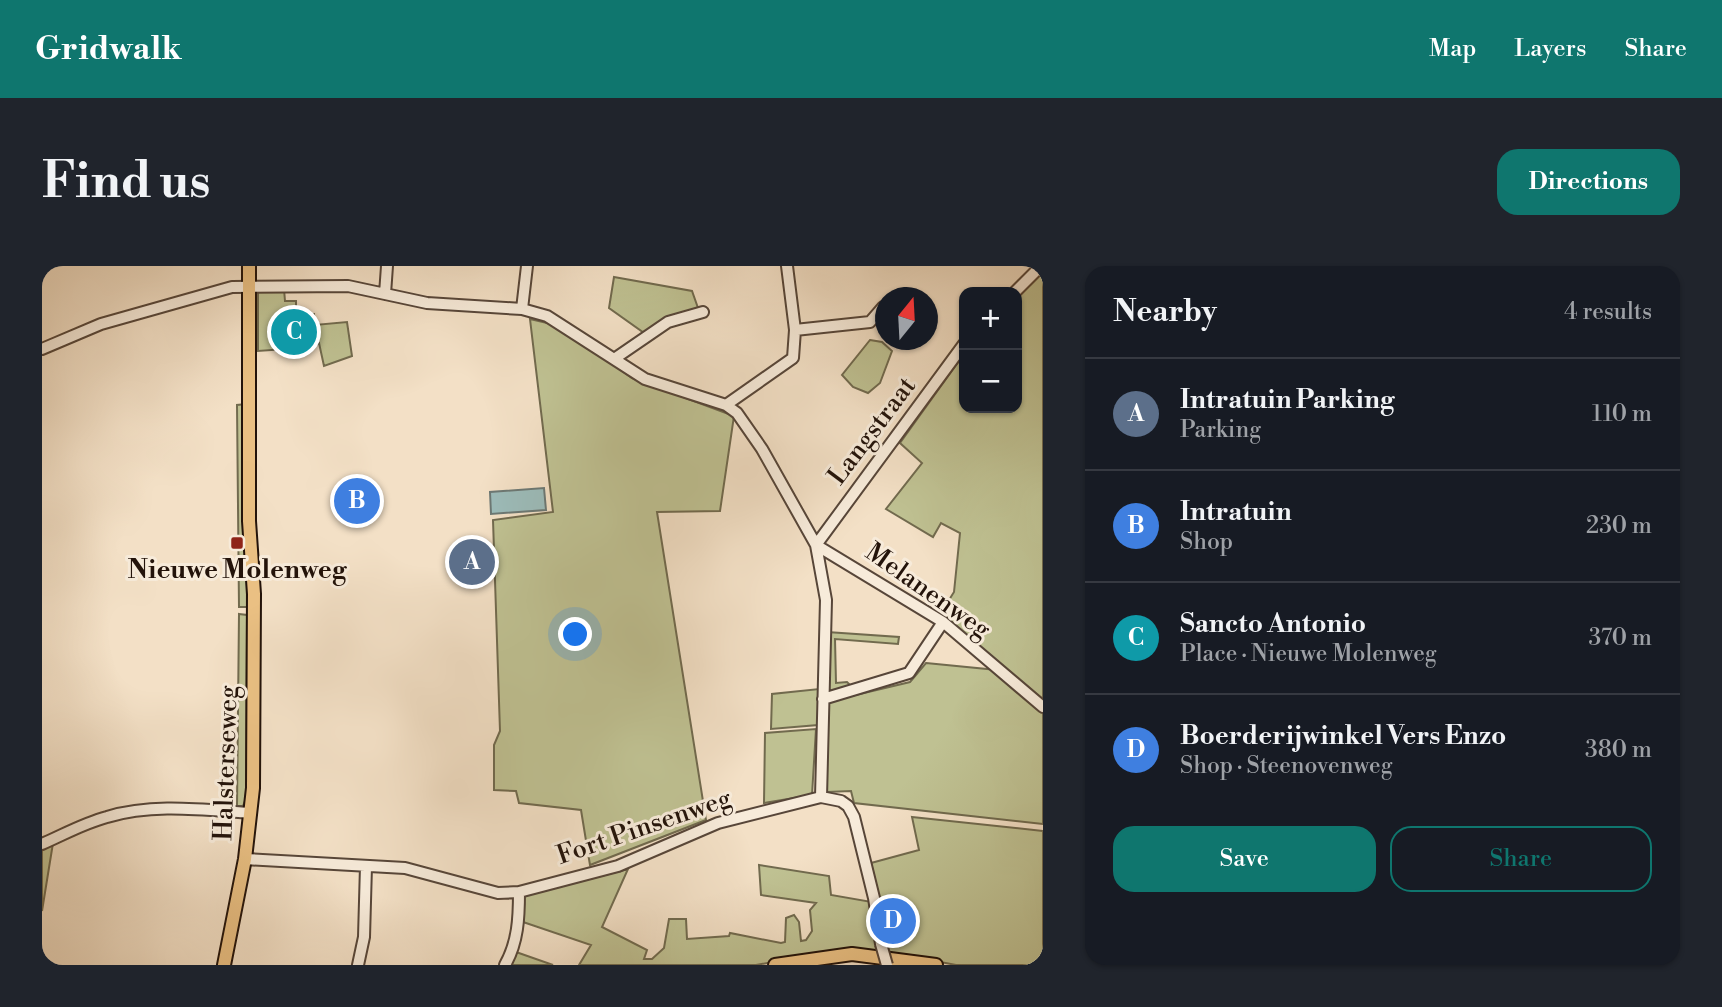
<!DOCTYPE html>
<meta charset="utf-8">
<style>
:root{--surface:#171b24;--page:#20242c;--text:#f1f3f6;--muted:#9ea1a6;--line:#363941;--accent:#0f766e}
body{margin:0;font-family:"Libre Bodoni",serif;background:var(--page);color:var(--text)}
.controls{position:absolute;right:21px;top:21px;display:grid;overflow:hidden;border-radius:14px;box-shadow:0 2px 5px #0004}
.controls button{width:63px;height:63px;display:grid;place-items:center;padding:0;border:0;border-bottom:2px solid var(--line);background:var(--surface);color:var(--text);font:35px sans-serif}
.compass{position:absolute;left:833px;top:21px;width:63px;height:63px;border-radius:50%;background:var(--surface);box-shadow:0 2px 5px #0004;rotate:18deg}
.you{position:absolute;left:534px;top:369px;width:24px;height:24px;margin:-18px;border:5px solid #fff;border-radius:50%;background:#1a73e8;box-shadow:0 0 0 10px #1a73e833}
.badge{display:grid;place-items:center;width:46px;height:46px;border-radius:50%;background:var(--accent);color:#fff;font-size:23px;font-weight:700}
.pin{position:absolute;translate:-50% -50%;border:4px solid #fff;box-shadow:0 2px 7px #0006}
.list{margin:0;padding:0;list-style:none}
h2{display:flex;justify-content:space-between;align-items:center;height:91px;margin:0;padding:0 28px;font-size:30px}
h2 small{font-size:23px;font-weight:400;color:var(--muted)}
.list li{display:grid;grid-template-columns:46px 1fr auto;gap:21px;align-items:center;box-sizing:border-box;height:112px;padding:0 28px;border-top:2px solid var(--line)}
.list b{display:block;font-size:26px;white-space:nowrap}
.list p{margin:0;font-size:23px;white-space:nowrap;color:var(--muted)}
.list em{font-size:23px;font-style:normal;color:var(--muted)}
.actions{display:flex;gap:14px;padding:21px 28px}
.actions a{flex:1;padding:16px 0;border:2px solid var(--accent);border-radius:21px;text-align:center;font-size:24px;color:var(--accent)}
.actions .main{background:var(--accent);color:#fff}
.map{position:relative;flex:none;width:1001px;height:699px;overflow:hidden;border-radius:21px}
header{display:flex;align-items:center;gap:42px;box-sizing:border-box;height:98px;padding:0 35px;background:var(--accent);color:#fff}
header strong{font-size:33px}
nav{display:flex;gap:38px;margin-inline-start:auto;font-size:24px}
.intro{display:flex;align-items:center;justify-content:space-between;box-sizing:border-box;height:168px;padding:0 42px}
h1{margin:0;font-size:49px}
.button{padding:18px 32px;border-radius:21px;background:var(--accent);color:#fff;font-size:24px;font-weight:700}
main{display:flex;gap:42px;padding:0 42px}
aside{flex:1;background:var(--surface);border-radius:21px;box-shadow:0 2px 5px #0004}
.map>svg:first-child{display:block}
.green{fill:#bfc192;stroke:#716a4e;stroke-width:2}
.water{fill:#9cbcba;stroke:#6c7874;stroke-width:2}
.lines{fill:none;stroke-linecap:round;stroke-linejoin:round}
.minor-casing{stroke:#574639;stroke-width:14}
.major-casing{stroke:#23130a;stroke-width:16}
.minor{stroke:#f7ebda;stroke-width:10}
.major{stroke:#eac083;stroke-width:12}
.minor-bridge-casing{stroke:#574639;stroke-width:14;stroke-linecap:butt}
.minor-bridge{stroke:#f7ebda;stroke-width:10}
.poi-dot{fill:#8f2418;stroke:#f7ebda;stroke-width:2.5}
.labels{text-anchor:middle;dominant-baseline:central;stroke-width:6;stroke-linejoin:round;paint-order:stroke}
.street-label{font-size:26px;fill:#23130a;stroke:#f7ebda}
.poi-label{font-size:26px;font-weight:bold;fill:#23130a;stroke:#f7ebda}
</style>
<header>
<strong>Gridwalk</strong>
<nav><a>Map</a><a>Layers</a><a>Share</a></nav>
</header>
<div class="intro"><h1>Find us</h1><a class="button">Directions</a></div>
<main>
<div class="map">
<svg width="1001" height="699" viewBox="0 0 1001 699">
<rect width="100%" height="100%" fill="#f3e0c6"/>
<filter id="stains"><feTurbulence type="fractalNoise" baseFrequency=".00286" numOctaves="4"/><feColorMatrix values="0 0 0 0 .2 0 0 0 0 .09 0 0 0 0 .02 0 0 0 .5 -.17"/></filter>
<radialGradient id="worn" r=".72"><stop offset=".6" stop-color="#630" stop-opacity="0"/><stop offset="1" stop-color="#630" stop-opacity=".3"/></radialGradient>
<!-- green -->
<path class="green" d="M 1001,4 L 1001,434 L 897,350 L 912,326 L 918,267 L 899,257 L 891,271 L 844,243 L 880,197 L 858,177 L 922,88 L 922,142 L 975,142 L 975,31 Z
M 572,11 L 650,25 L 656,42 L 605,69 L 567,42 Z
M 216,23 L 242,23 L 243,35 L 254,35 L 254,48 L 272,48 L 273,59 L 305,56 L 310,90 L 282,100 L 277,77 L 258,82 L 216,85 Z
M 488,53 L 518,60 L 590,112 L 692,150 L 678,245 L 615,246 L 664,554 L 548,599 L 539,544 L 477,537 L 474,525 L 452,524 L 452,479 L 458,465 L 451,254 L 511,246 Z
M 828,74 L 840,76 L 850,85 L 838,117 L 826,127 L 811,121 L 800,109 Z
M 204,138 L 205,341 L 197,341 L 195,139 Z
M 197,348 L 205,349 L 204,533 L 201,540 L 195,540 Z
M 785,366 L 857,371 L 856,378 L 793,373 L 794,417 L 805,416 L 810,421 L 784,427 Z
M 884,397 L 955,404 L 1001,443 L 1001,558 L 812,537 L 809,525 L 785,526 L 784,436 L 868,416 Z
M 777,423 L 776,459 L 729,463 L 730,428 Z
M 774,463 L 770,529 L 722,537 L 723,467 Z
M 870,551 L 1001,565 L 1001,699 L 914,699 L 846,686 L 839,639 L 829,597 L 877,584 Z
M 11,577 L 0,645 L 0,582 Z
M 717,599 L 787,610 L 789,629 L 830,636 L 838,685 L 798,684 L 714,699 L 537,699 L 549,679 L 481,656 L 482,630 L 586,603 L 560,661 L 605,684 L 602,693 L 610,693 L 622,682 L 627,653 L 644,653 L 645,673 L 687,670 L 688,667 L 739,677 L 743,676 L 744,652 L 752,649 L 757,656 L 759,675 L 764,674 L 770,665 L 768,644 L 774,637 L 719,629 Z
M 474,686 L 511,699 L 467,699 Z"/>
<!-- water -->
<path class="water" d="M 502,222 L 504,244 L 449,248 L 448,226 Z"/>
<g class="lines">
<!-- minor casing -->
<g class="minor-casing">
<path id="minor" d="M 973,26 L 999,0
M 343,28 L 345,0
M 480,43 L 485,0
M 753,64 L 828,56 L 841,41
M 0,83 L 59,58 L 190,21 L 306,20 L 385,37 L 480,43 L 505,50 L 603,113 L 684,139 L 695,147 L 720,183 L 774,279 L 784,334 L 779,531
M 572,93 L 626,56 L 661,46
M 684,139 L 751,92 L 753,64 L 745,0
M 774,279 L 901,356 L 1001,441
M 774,279 L 922,78
M 781,433 L 867,407 L 901,356
M 0,578 C 21,569 42,557 65,551 C 112,537 161,544 209,547
M 203,593 L 363,602 L 456,627 L 477,626 L 576,600 L 676,557 L 779,531 L 799,535 L 806,540 L 812,551 L 832,632 L 839,678
M 316,699 L 322,671 L 324,600
M 463,699 C 476,676 477,652 477,626"/>
</g>
<!-- major casing -->
<g class="major-casing">
<path id="major" d="M 182,699 L 203,593 L 211,522 L 212,328 L 207,255 L 207,0
M 733,699 L 810,688 L 894,699"/>
</g>
<!-- minor -->
<use href="#minor" class="minor"/>
<!-- major -->
<use href="#major" class="major"/>
<!-- minor-bridge casing -->
<g class="minor-bridge-casing">
<path id="minor-bridge" d="M 839,678 L 845,699"/>
</g>
<!-- minor-bridge -->
<use href="#minor-bridge" class="minor-bridge"/>
</g>
<!-- markers -->
<rect class="poi-dot" x="188" y="270" width="14" height="14" rx="3.5"/>
<g class="labels">
<!-- street labels -->
<g class="street-label">
<text transform="translate(830 165) rotate(-53)">Langstraat</text>
<text transform="translate(886 325) rotate(35)">Melanenweg</text>
<text transform="translate(184 497) rotate(-88)">Halsterseweg</text>
<text transform="translate(602 561) rotate(-19)">Fort Pinsenweg</text>
</g>
<!-- poi labels -->
<g class="poi-label">
<text x="195" y="304">Nieuwe Molenweg</text>
</g>
</g>
<rect width="100%" height="100%" filter="url(#stains)"/>
<rect width="100%" height="100%" fill="url(#worn)"/>
</svg>
<div class="controls">
<button>+</button>
<button>−</button>
</div>
<svg class="compass" viewBox="-18 -18 36 36"><path d="M0-13l5 13h-10z" fill="#e53935"/><path d="M0 13l5-13h-10z" fill="#9ea1a6"/></svg>
<div class="you"></div>
<div class="pin badge" style="left:430px;top:296px;background:#5c6f8a">A</div>
<div class="pin badge" style="left:315px;top:235px;background:#3f7fe0">B</div>
<div class="pin badge" style="left:252px;top:66px;background:#0f9aa8">C</div>
<div class="pin badge" style="left:851px;top:655px;background:#3f7fe0">D</div>
</div>
<aside>
<h2>Nearby<small>4 results</small></h2>
<ul class="list">
<li><span class="badge" style="background:#5c6f8a">A</span><div><b>Intratuin Parking</b><p>Parking</p></div><em>110 m</em></li>
<li><span class="badge" style="background:#3f7fe0">B</span><div><b>Intratuin</b><p>Shop</p></div><em>230 m</em></li>
<li><span class="badge" style="background:#0f9aa8">C</span><div><b>Sancto Antonio</b><p>Place · Nieuwe Molenweg</p></div><em>370 m</em></li>
<li><span class="badge" style="background:#3f7fe0">D</span><div><b>Boerderijwinkel Vers Enzo</b><p>Shop · Steenovenweg</p></div><em>380 m</em></li>
</ul>
<div class="actions"><a class="main">Save</a><a>Share</a></div>
</aside>
</main>
